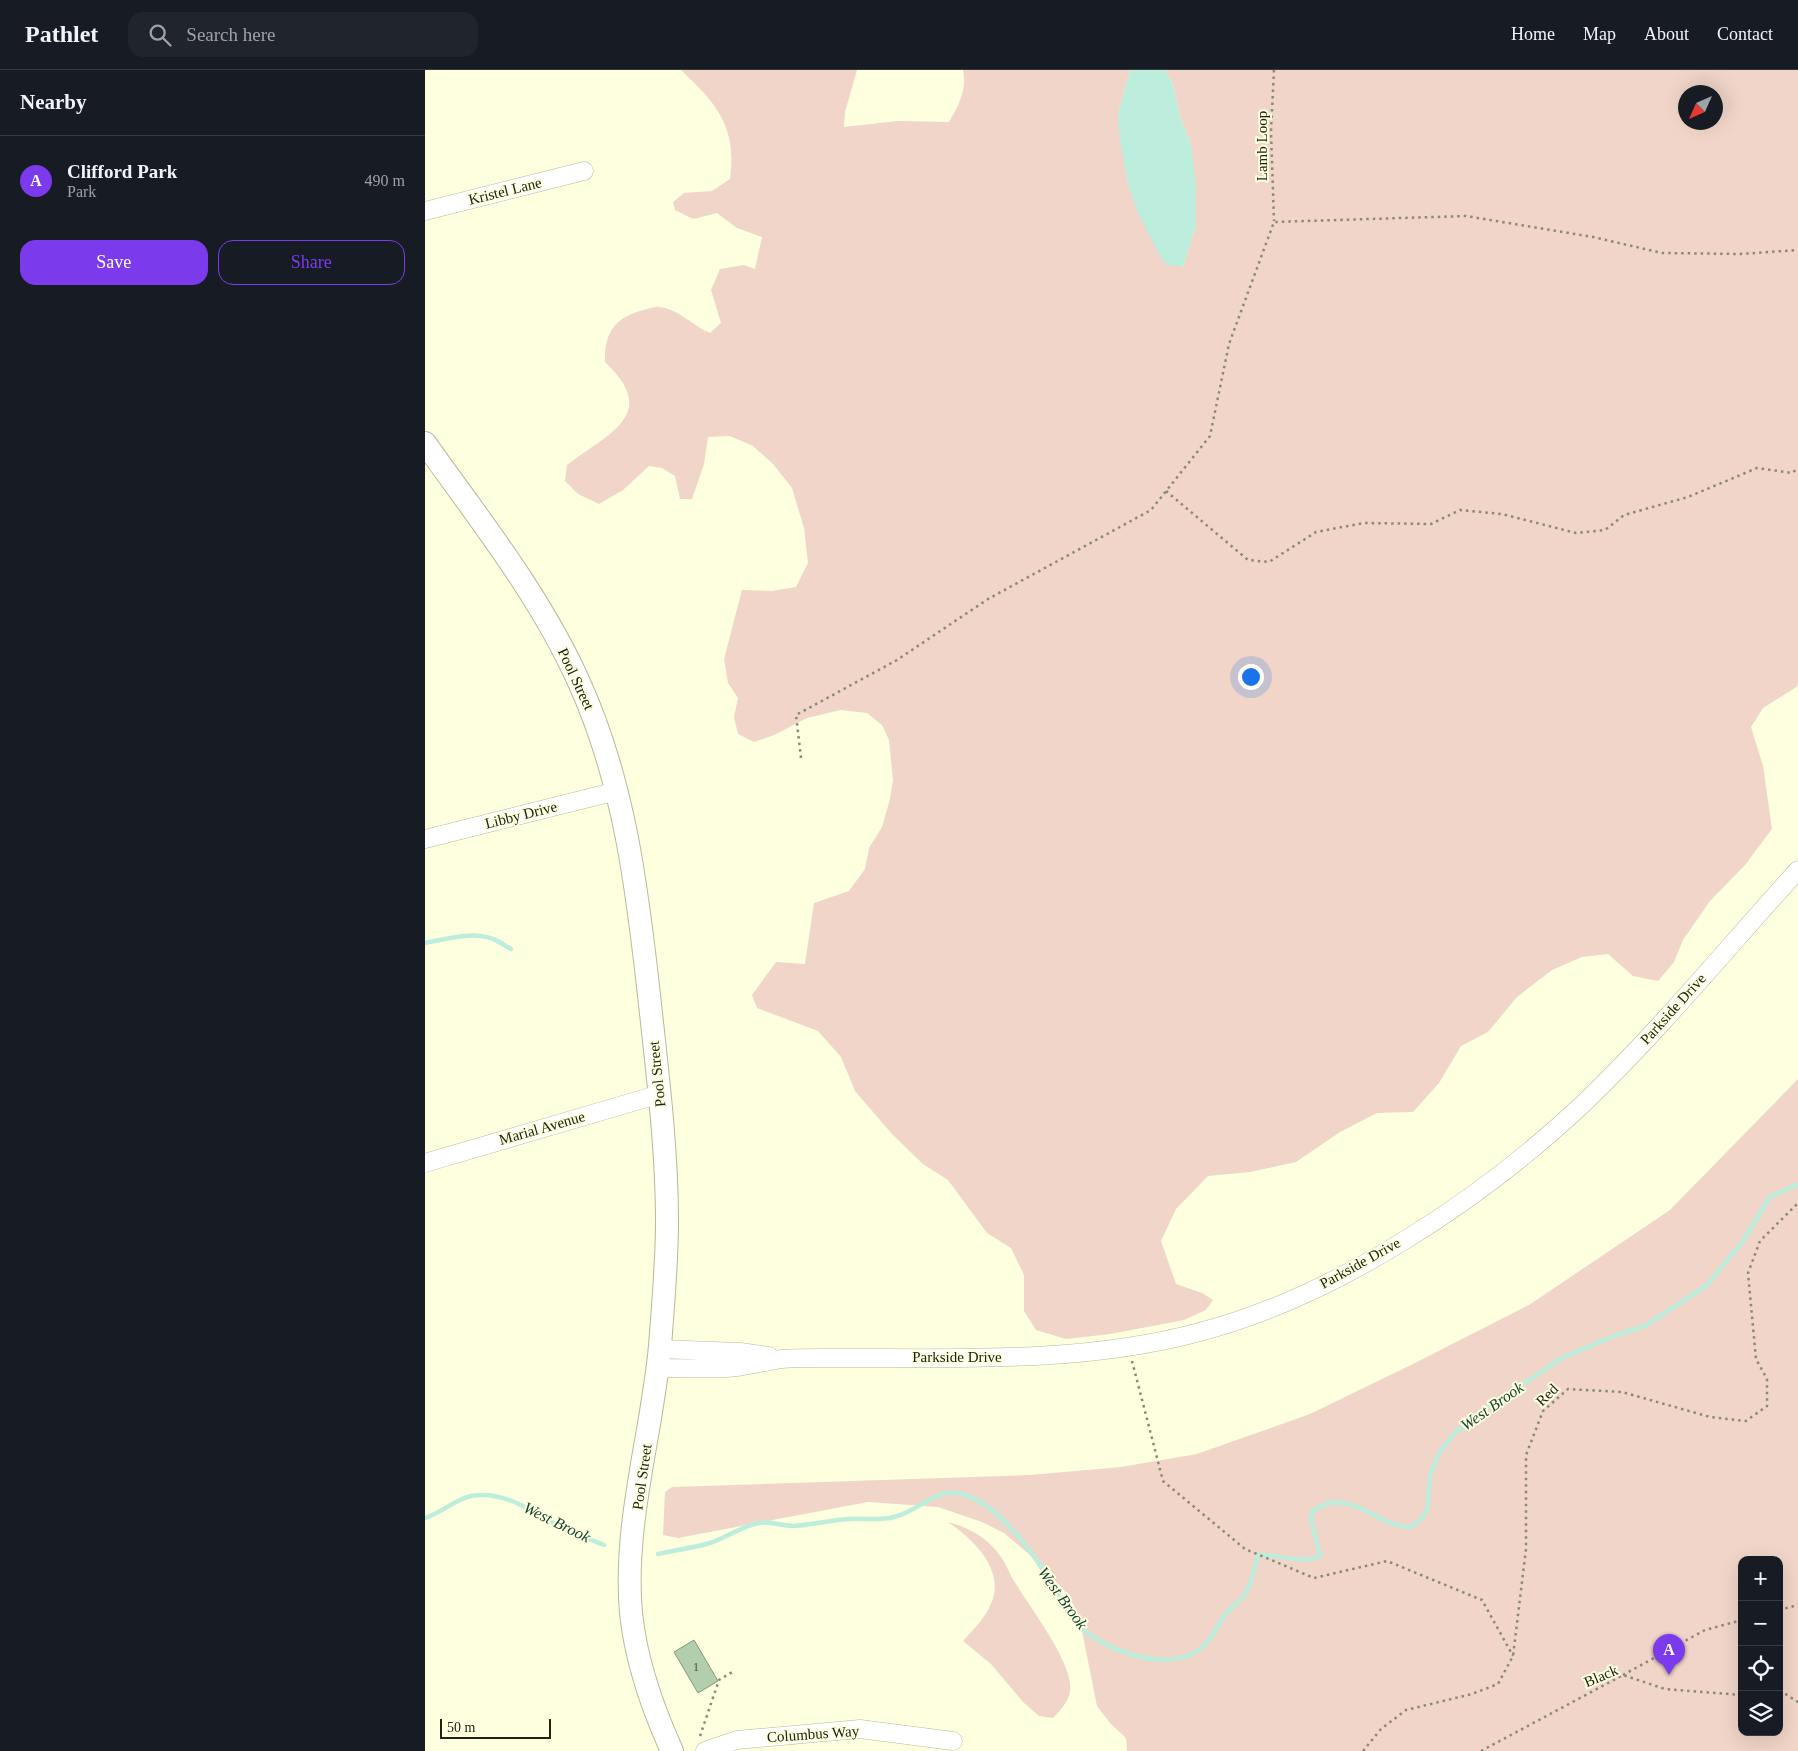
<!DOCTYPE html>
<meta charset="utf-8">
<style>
:root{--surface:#171b24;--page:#20242c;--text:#f1f3f6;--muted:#9ea1a6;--line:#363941;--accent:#7c3aed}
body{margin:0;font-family:Georgia,serif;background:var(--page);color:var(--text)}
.controls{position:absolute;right:15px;bottom:15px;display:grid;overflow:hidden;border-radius:10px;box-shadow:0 5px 20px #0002}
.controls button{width:45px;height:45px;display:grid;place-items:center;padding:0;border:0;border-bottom:1px solid var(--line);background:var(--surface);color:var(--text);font:25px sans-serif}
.compass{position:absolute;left:1253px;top:15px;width:45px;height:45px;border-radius:50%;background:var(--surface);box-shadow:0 5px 20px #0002;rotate:225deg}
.scale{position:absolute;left:15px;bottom:12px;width:111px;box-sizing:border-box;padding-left:5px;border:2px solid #212216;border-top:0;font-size:14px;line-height:18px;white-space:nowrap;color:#212216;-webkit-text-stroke:4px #fdffdf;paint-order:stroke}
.you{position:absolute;left:825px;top:606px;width:18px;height:18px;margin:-12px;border:4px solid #fff;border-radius:50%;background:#1a73e8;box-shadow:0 0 0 8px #1a73e833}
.badge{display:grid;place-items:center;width:32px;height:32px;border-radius:50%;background:var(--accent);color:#fff;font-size:16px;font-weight:700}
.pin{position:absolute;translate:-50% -41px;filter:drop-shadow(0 1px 2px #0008)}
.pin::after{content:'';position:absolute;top:26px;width:18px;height:15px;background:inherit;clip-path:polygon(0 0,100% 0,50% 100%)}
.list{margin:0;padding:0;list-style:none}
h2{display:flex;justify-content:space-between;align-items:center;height:65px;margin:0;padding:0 20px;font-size:21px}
h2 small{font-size:16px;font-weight:400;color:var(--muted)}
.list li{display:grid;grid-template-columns:32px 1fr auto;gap:15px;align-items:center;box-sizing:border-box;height:90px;padding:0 20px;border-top:1px solid var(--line)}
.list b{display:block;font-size:19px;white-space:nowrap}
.list p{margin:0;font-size:16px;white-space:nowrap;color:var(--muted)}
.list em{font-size:16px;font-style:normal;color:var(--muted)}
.actions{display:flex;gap:10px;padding:15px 20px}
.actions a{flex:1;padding:11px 0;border:1px solid var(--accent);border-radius:15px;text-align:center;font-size:18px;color:var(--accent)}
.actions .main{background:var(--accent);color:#fff}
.icon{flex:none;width:28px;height:28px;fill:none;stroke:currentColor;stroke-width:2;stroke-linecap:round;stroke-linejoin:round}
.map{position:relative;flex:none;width:1373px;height:1681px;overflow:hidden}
header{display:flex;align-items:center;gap:30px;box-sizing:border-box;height:70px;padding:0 25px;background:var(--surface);border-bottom:1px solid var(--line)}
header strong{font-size:24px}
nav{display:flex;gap:28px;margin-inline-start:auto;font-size:18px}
.search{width:350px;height:45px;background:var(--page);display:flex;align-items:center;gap:12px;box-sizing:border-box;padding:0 18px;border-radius:15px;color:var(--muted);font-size:19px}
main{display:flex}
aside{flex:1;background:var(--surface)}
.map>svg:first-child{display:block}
.green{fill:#f0d5c8;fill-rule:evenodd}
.water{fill:#bdeddc}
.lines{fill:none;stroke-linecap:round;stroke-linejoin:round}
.stream{stroke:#bdeddc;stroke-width:4.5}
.building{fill:#b2ceac;stroke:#839780}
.minor-casing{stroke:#b7b89a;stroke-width:19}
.major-casing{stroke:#b7b89a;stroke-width:24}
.path{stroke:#898a75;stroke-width:2.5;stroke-dasharray:2.5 4;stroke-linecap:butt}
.minor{stroke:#fff;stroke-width:18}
.major{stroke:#fff;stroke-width:22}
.labels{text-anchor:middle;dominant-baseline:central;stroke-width:4;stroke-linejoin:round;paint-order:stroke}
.number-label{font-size:12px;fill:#454d3c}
.street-label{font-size:15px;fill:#212216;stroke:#fdffdf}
.water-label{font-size:16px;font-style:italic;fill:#174035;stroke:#fdffdf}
</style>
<header>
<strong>Pathlet</strong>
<div class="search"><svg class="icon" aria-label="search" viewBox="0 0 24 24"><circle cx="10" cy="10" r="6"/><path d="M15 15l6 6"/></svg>Search here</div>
<nav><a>Home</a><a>Map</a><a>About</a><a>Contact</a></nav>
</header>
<main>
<aside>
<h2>Nearby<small></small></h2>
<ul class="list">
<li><span class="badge">A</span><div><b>Clifford Park</b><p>Park</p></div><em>490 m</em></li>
</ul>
<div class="actions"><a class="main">Save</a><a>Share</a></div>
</aside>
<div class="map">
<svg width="1373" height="1681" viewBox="0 0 1373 1681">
<rect width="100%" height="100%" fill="#fdffdf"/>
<!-- green -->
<path class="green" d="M 256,0 L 432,0 L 420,42 L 419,57 L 473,51 L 524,52 C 534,35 542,20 538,0 L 705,0 L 693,44 L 703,115 L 758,197 L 771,155 L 766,75 L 754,43 L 748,14 L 740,0 L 1373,0 L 1373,616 L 1338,638 L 1326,657 L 1338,696 L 1347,759 L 1320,795 L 1285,831 L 1258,870 L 1249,892 L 1233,911 L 1208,906 L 1183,884 L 1157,887 L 1127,900 L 1092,927 L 1063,962 L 1036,976 L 1014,1013 L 988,1042 L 952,1043 L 915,1062 L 871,1092 L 825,1102 L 783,1106 L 751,1139 L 736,1171 L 751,1214 L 777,1223 L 788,1230 L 781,1240 L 759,1250 L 685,1264 L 641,1269 L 611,1260 L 599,1241 L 599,1205 L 586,1178 L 562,1163 L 523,1110 L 498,1094 L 467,1064 L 430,1021 L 416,987 L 393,961 L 332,938 L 327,925 L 351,892 L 380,894 L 389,833 L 424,821 L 440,799 L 444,778 L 457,757 L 465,729 L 468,710 L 464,670 L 457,655 L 442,643 L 416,640 L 382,648 L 349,665 L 329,672 L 313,664 L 309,647 L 313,628 L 303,613 L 299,589 L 317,520 L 347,521 L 371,517 L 383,493 L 379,458 L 367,418 L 348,394 L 328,376 L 305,366 L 283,367 L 279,394 L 267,429 L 255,429 L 250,406 L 237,398 L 224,396 L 198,420 L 174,434 L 153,424 L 140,411 L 142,395 C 183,363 236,345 180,292 C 179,263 190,247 219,240 C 224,239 230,236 234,237 C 254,239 268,256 285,263 L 296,253 L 286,220 L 295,199 L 319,195 L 330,199 L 337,167 L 312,158 L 292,143 L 268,149 L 250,140 L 248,132 L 259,123 L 287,121 L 305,109 C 312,57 292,34 256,0 ZM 1260,22 L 1290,22 L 1290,52 L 1260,52 Z
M 1373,1009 L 1373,1681 L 702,1681 L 701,1668 L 685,1653 L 672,1636 L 657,1561 L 648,1534 L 639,1520 L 605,1485 L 579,1463 L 557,1452 L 513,1437 L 443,1432 L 253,1468 L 238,1465 L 240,1422 L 247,1417 L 605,1405 L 696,1397 L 772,1384 L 885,1344 L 988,1294 L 1104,1235 L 1245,1140 ZM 1317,1490 L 1354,1490 L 1354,1662 L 1317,1662 Z
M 523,1452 C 544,1457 564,1469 576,1487 C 582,1495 585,1506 591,1514 C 605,1538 650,1595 645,1622 C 643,1632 635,1641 628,1648 L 614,1646 L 598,1632 L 566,1594 L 538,1571 C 548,1560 560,1548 566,1534 C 581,1500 548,1469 523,1452 Z"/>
<!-- water -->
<path class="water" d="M 705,0 L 740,0 L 748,14 L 754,43 L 766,75 L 771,114 L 771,155 L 758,197 L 743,195 L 737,190 L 713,143 L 703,115 L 694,63 L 693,44 Z"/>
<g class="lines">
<!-- stream -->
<path class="stream" d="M 0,873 C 21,869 47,861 68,869 C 74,871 80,876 86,879
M 0,1448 C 16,1443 31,1429 46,1426 C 77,1420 106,1440 132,1455 C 147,1463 163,1469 179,1475
M 233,1484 C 251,1480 268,1478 285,1473 C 301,1468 317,1456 334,1453 C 345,1451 357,1456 368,1456 C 387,1455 405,1450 424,1449 C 439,1448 454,1451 469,1447 C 492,1442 509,1420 531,1423 C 570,1428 608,1483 627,1514 C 636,1529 643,1547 656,1558 C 686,1582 741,1603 775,1579 C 787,1571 791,1557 799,1546 C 805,1538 814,1532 820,1524 C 827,1514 830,1497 833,1485 C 857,1484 872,1495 895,1486 L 887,1454 L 887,1442 C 892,1439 899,1434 905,1433 C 934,1428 958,1458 986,1457 L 995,1450 L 1002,1441 L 1005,1405 L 1013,1385 L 1029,1364 L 1054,1343 L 1137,1288 L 1189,1266 L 1220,1256 L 1282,1215 L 1318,1171 L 1345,1127 L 1373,1114"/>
</g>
<!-- building -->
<path class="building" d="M 269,1570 L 293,1611 L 273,1623 L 249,1582 Z"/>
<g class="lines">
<!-- minor casing -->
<g class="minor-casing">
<path id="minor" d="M 0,141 L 159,101
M 0,769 L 192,721
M 0,1093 L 235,1024
M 234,1279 L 315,1282 L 344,1286
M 233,1298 C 259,1298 286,1300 312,1297 C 327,1295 342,1291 357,1289 C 370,1288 384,1288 397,1288 C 522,1287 649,1295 771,1263 C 909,1228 1056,1130 1159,1033 C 1235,960 1302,878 1373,800
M 280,1681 L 312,1670 L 435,1659 L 528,1671"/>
</g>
<!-- major casing -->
<g class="major-casing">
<path id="major" d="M 0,373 C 54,449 114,524 153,610 C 199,710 212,817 224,925 C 232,1000 242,1076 242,1152 C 242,1193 238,1235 235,1276 C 227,1364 198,1454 206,1543 C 211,1591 227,1637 247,1681"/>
</g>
<!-- path -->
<path class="path" d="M 849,0 L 846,61 L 849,151
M 741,421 L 823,490 L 844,492 L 891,462 L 939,453 L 1006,454 L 1035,440 L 1077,444 L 1151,463 L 1180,460 L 1199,445 L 1263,427 L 1332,398 L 1367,403 L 1373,398
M 376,688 L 371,645 L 472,590 L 563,529 L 726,440 L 785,366 L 804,274 L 849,152 L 1041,146 L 1168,167 L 1237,183 L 1315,184 L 1373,180
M 707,1291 L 738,1411 L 820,1479 L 889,1508 L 962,1491 L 1057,1530 L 1088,1586
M 1354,1540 L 1373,1535
M 1198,1605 L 1280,1560 L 1317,1550
M 1354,1623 L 1359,1623 L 1373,1632
M 275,1666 L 294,1610 L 309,1601
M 938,1681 L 956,1659 L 981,1640 L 1047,1624 L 1073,1614 L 1088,1586 L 1101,1479 L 1101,1385 L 1118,1341 L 1143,1319 L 1197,1322 L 1285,1347 L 1321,1351 L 1342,1336 L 1342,1309 L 1331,1289 L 1323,1203 L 1335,1171 L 1373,1133
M 1056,1681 L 1198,1605 L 1240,1619 L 1317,1625"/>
<!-- minor -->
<use href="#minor" class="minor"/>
<!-- major -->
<use href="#major" class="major"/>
</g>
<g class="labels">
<!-- number labels -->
<g class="number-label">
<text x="271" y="1597">1</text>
</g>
<!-- street labels -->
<g class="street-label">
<text transform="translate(837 76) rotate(-90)">Lamb Loop</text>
<text transform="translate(80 121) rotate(-14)">Kristel Lane</text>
<text transform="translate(151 609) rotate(65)">Pool Street</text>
<text transform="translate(96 745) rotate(-14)">Libby Drive</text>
<text transform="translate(1248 939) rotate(-48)">Parkside Drive</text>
<text transform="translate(232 1004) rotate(-96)">Pool Street</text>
<text transform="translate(117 1058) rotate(-16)">Marial Avenue</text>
<text transform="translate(935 1193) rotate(-29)">Parkside Drive</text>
<text x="532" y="1287">Parkside Drive</text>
<text transform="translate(1122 1325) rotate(-45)">Red</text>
<text transform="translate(217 1407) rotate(-82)">Pool Street</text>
<text transform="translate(1176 1606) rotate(-23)">Black</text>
<text transform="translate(388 1664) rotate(-4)">Columbus Way</text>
</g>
<!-- water labels -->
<g class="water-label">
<text transform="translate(1067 1336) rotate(-35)">West Brook</text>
<text transform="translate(132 1452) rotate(26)">West Brook</text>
<text transform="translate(638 1528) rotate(54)">West Brook</text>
</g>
</g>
</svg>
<div class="controls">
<button>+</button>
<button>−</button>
<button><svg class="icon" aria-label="locate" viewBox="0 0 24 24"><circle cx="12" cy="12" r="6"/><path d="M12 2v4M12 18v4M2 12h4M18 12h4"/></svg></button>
<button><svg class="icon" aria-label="layers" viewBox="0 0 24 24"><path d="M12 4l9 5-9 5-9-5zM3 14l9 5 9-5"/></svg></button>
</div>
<svg class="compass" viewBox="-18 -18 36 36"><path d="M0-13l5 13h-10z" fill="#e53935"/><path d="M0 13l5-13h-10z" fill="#9ea1a6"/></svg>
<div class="scale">50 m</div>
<div class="you"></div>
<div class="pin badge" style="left:1244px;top:1605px">A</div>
</div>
</main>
